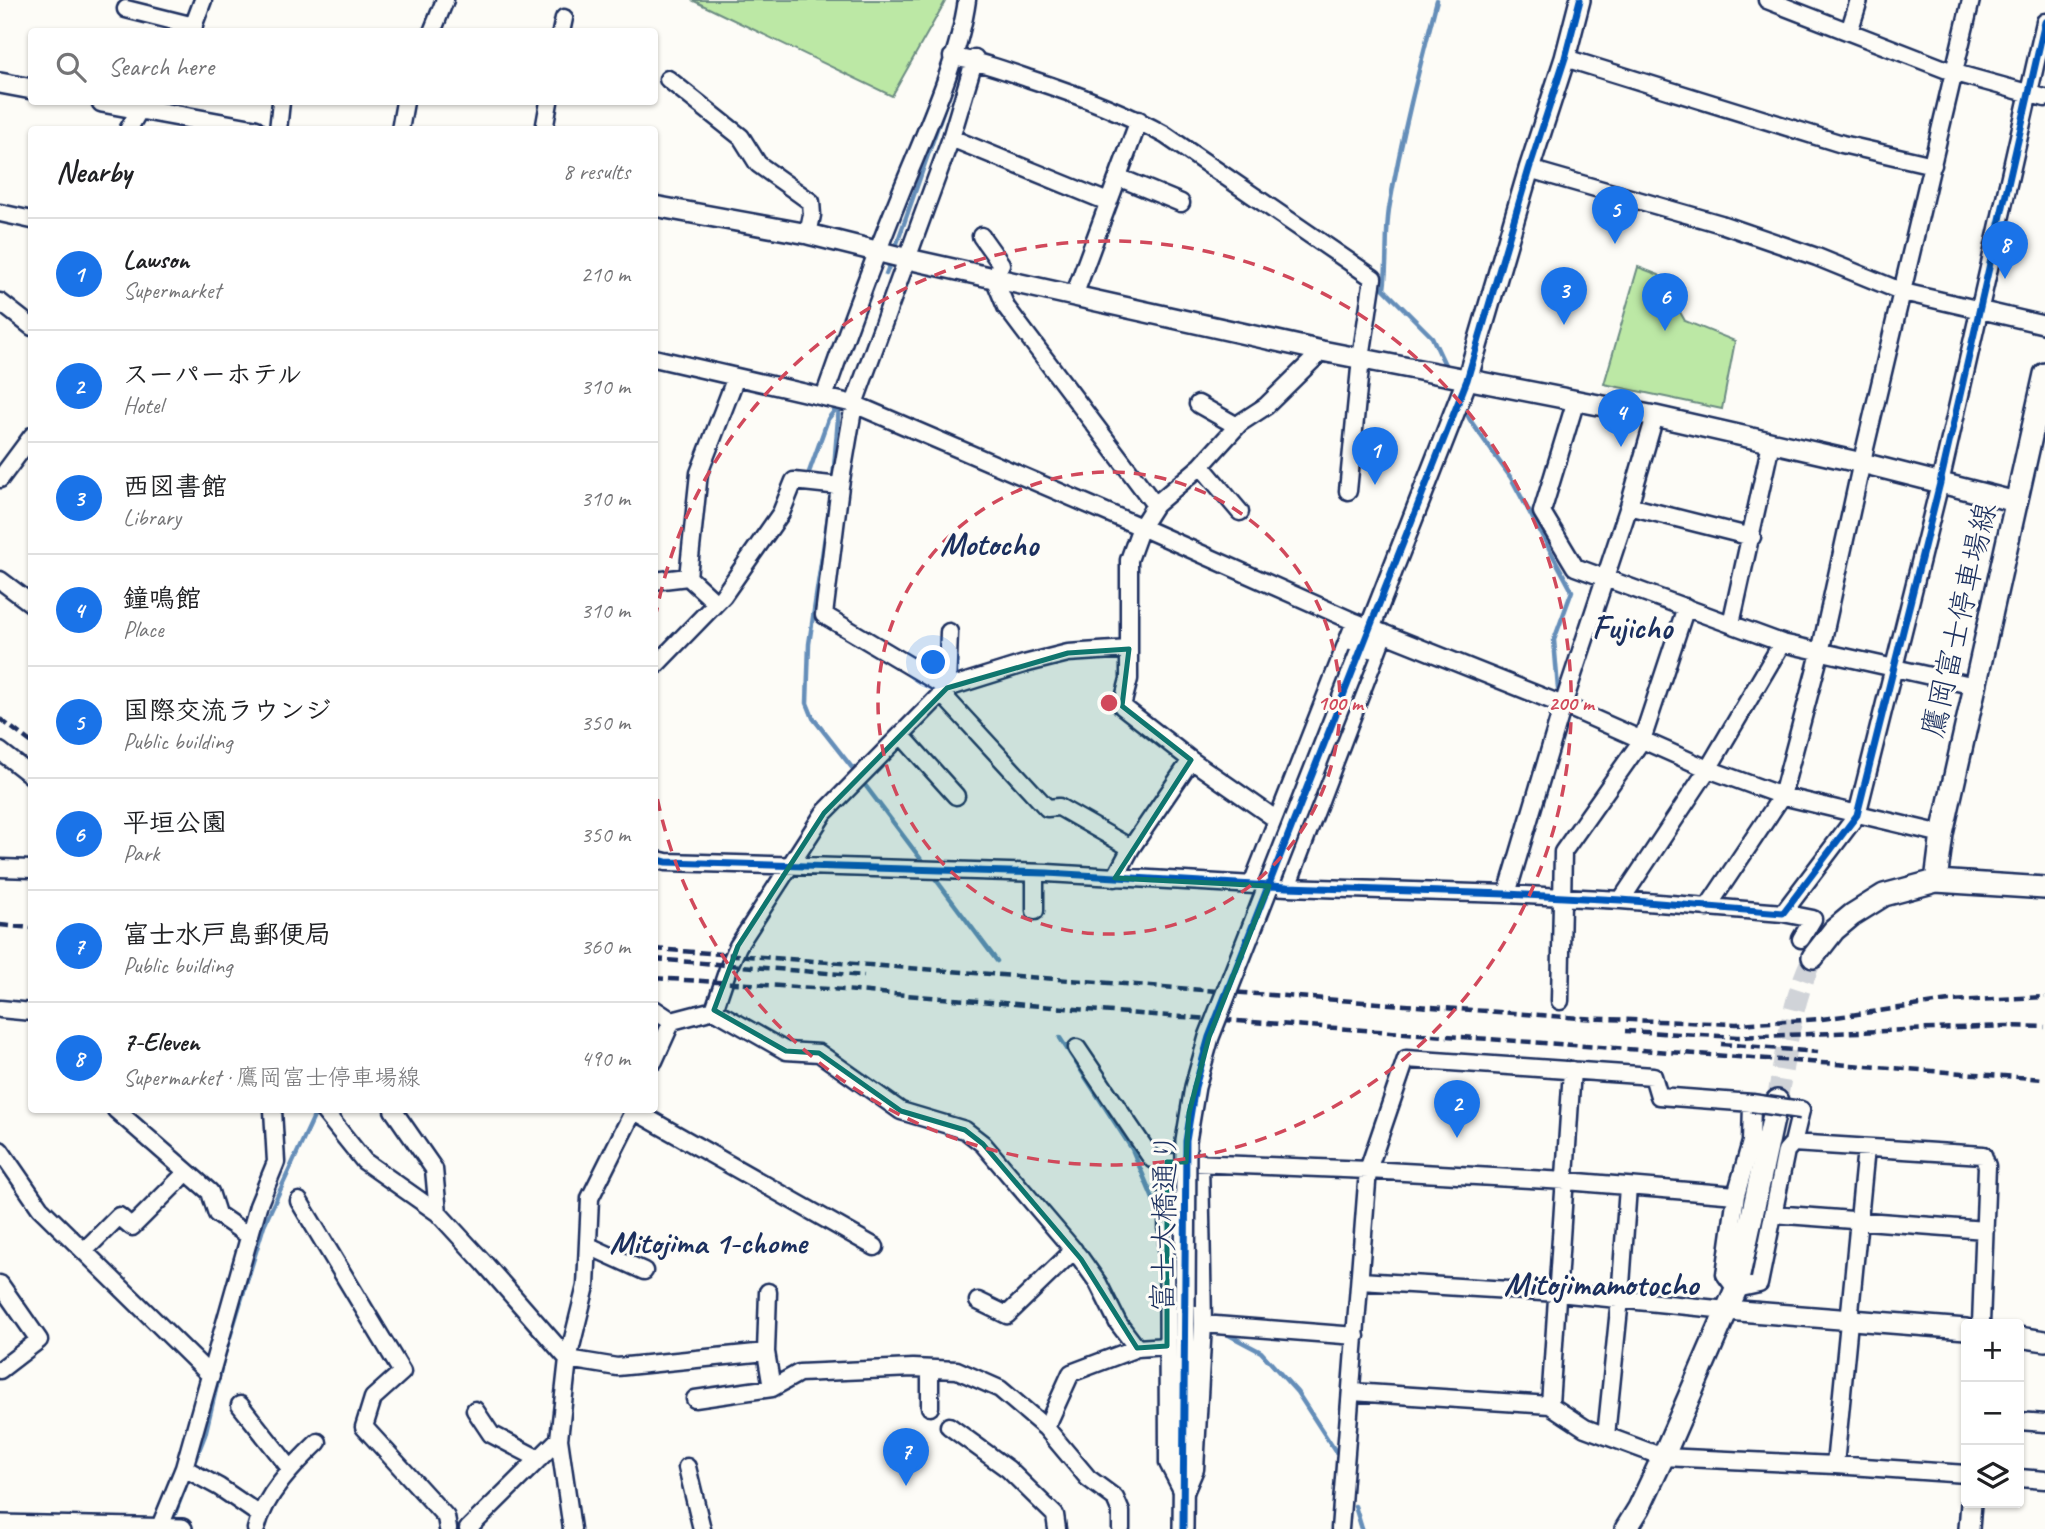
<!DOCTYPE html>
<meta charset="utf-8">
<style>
:root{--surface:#fff;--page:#f2f2f2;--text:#202124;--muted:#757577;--line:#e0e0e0;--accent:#1a73e8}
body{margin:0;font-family:Caveat,"Klee One",sans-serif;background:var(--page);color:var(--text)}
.controls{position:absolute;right:21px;bottom:21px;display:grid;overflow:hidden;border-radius:7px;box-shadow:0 2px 5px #0004}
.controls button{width:63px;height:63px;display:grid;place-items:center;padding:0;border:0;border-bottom:2px solid var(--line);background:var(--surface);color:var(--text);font:35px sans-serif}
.you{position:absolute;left:934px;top:663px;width:24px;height:24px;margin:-18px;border:5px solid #fff;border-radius:50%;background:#1a73e8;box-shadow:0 0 0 10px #1a73e833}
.badge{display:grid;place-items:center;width:46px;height:46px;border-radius:50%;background:var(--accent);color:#fff;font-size:23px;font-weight:700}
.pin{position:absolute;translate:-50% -58px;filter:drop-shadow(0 2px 4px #0008)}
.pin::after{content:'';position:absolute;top:37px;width:24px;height:21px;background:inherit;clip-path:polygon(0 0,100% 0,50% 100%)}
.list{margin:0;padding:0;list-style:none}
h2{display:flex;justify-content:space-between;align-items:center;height:91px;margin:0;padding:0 28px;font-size:30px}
h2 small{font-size:23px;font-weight:400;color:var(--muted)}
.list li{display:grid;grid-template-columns:46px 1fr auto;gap:21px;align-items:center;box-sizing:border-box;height:112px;padding:0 28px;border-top:2px solid var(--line)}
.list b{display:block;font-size:26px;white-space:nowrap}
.list p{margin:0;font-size:23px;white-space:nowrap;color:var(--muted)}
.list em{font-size:23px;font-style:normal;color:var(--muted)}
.icon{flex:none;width:38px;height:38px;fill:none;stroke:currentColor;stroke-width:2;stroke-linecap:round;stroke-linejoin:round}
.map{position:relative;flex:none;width:2045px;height:1529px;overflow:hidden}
.search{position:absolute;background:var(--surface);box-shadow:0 2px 5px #0004;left:28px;top:28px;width:630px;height:77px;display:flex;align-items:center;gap:18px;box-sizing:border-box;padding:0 24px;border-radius:7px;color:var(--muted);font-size:26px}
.panel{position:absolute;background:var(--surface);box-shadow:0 2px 5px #0004;left:28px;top:126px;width:630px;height:987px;border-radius:7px}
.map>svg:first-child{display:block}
.green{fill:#bce8a5;stroke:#6c8c82;stroke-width:2}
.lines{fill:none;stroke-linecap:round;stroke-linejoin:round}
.stream{stroke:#658eb9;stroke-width:4.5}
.secondary-tunnel{stroke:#d0d3d8;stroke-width:21;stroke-dasharray:21 10;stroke-linecap:butt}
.minor-casing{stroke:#1b2f5e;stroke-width:21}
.tertiary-casing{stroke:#1b2f5e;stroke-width:24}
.secondary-casing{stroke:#1b2f5e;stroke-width:26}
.minor{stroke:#fdfcf7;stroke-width:16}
.tertiary{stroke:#fdfcf7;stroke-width:19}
.secondary{stroke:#fdfcf7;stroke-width:21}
.rail{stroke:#1b2f5e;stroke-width:4.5;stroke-dasharray:10 5;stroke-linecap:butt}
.minor-bridge-casing{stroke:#1b2f5e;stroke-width:21;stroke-linecap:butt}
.tertiary-bridge-casing{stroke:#1b2f5e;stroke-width:24;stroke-linecap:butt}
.minor-bridge{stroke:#fdfcf7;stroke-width:16}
.tertiary-bridge{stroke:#fdfcf7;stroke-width:19}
.cycleway-casing{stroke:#fdfcf7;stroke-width:11}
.cycleway{stroke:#0057b8;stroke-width:7}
.marked{fill:#0f766e;fill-opacity:0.2;stroke:#0f766e;stroke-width:5;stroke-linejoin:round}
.ring{fill:none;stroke:#d1495b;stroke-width:3.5;stroke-dasharray:12 9}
.labels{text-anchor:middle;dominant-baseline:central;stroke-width:6;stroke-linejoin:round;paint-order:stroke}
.street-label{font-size:30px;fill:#1b2f5e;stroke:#fdfcf7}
.neighbourhood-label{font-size:32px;font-weight:bold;fill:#1b2f5e;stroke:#fdfcf7}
.quarter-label{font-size:33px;font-weight:bold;fill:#1b2f5e;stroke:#fdfcf7}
.centre{fill:#d1495b;stroke:#fdfcf7;stroke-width:3.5}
.ring-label{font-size:21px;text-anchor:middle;font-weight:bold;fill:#d1495b;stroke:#fdfcf7;stroke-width:6;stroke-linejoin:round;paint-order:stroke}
</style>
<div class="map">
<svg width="2045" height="1529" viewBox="0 0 2045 1529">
<rect width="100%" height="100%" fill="#fdfcf7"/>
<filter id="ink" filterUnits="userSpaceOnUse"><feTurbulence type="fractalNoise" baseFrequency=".0143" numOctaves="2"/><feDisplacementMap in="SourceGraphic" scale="14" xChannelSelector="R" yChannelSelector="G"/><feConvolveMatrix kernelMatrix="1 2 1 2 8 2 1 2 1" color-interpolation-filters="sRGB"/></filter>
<g filter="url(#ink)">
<!-- green -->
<path class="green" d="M 692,0 L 946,0 L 892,96 Z
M 1638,267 L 1659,275 L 1685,321 L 1735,341 L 1722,409 L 1604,384 Z"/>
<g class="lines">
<!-- stream -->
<path class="stream" d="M 1437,0 C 1419,69 1401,139 1389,209 C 1385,236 1388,263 1384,289 L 1432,337 L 1447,369
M 895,249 L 960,63
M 886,274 L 891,261
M 1463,406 L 1470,420 L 1511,478 L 1572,591 L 1554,640 L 1558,689
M 808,475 L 828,419 L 839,405
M 833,480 L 839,406
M 832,489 L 809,644 L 807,703 L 813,718 L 857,774
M 862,781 L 926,866
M 931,873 L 997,961
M 1060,1038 L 1132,1149 L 1162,1220
M 1225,1333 L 1261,1352 L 1297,1392 L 1336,1452
M 192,1468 L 205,1435 L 223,1360 L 264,1225 L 317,1110
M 1355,1506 L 1362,1529
M 171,1524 L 188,1480"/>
<!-- secondary-tunnel -->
<path class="secondary-tunnel" d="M 1777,1101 C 1786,1052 1791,1002 1813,957"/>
<!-- minor casing -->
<g class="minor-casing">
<path id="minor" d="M 1767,0 L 1955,73 L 2045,98
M 126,9 L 194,26
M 191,32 L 203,0
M 432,32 L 445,0
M 561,32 L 564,18
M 1849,32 L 1859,0
M 952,57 C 979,61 1004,70 1030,79 C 1076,94 1122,111 1165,135 L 1373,278 L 1361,358 L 1348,491
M 1565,58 L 1842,144 L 1933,165
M 668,79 L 741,137 L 758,164 L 811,202 L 812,215 L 808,234
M 128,130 L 144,102
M 278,130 L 281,102
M 400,130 L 405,102
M 544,130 L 549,102
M 951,138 L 1108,202
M 1529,169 L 1721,224 L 1817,257 L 1903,292 L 2045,325
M 1118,177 L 1181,203
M 0,213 L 32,220
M 981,236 L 1001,264 L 994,278 L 1006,307 L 1155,505 L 1141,527 L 1129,560 L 1129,679 L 1122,706 L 1191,760 L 1277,820
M 1074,296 L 1139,120
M 0,302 L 32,327
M 654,358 L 854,404 L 1141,527 L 1355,622 L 1563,705 L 1708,769 L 1782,796 L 1942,834
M 824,397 C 849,326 875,256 903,187 C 926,131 959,59 967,0
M 1576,400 L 1542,512 L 1575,567 L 1782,643 L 1975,686
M 1198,404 L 1237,426
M 1201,466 L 1240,512
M 0,479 L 32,436
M 1155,505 L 1201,466 L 1240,423 L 1266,406 L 1322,351
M 1629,506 L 1752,537
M 0,580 L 32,604
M 654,581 L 688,577
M 715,602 L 688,577 L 699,473 L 736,377
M 1731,624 L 1771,443
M 949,632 L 947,688 L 824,615 L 840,486 L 854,404 L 951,138 L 975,58
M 654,667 L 723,596 L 781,513 L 794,481 L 840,486
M 942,694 L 1047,808 L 1059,807 L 1131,848
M 902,736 L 956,796
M 0,751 L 32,776
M 654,859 L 666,862 L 1047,873 L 1287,887 L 1507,894 L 1621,900 L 1783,913 L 1857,815 L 1940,483 L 2045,22
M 0,868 L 32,869
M 1115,878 L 1131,848 L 1191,760
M 1252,884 L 1355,622
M 1287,887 L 1384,633
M 1507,894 L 1563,705 L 1629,506 L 1655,416
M 1621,900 L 1708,769 L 1782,643
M 1707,908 L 1782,796 L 1820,653 L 1865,448 L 1971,0
M 1035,911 L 1035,873
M 1783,913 L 1813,919 L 1801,939
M 1560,1001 L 1563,852 L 1642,740 L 1686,607
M 0,1009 L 32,1012
M 654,1009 L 672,1021
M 714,1010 L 786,1051 L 819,1053 L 901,1111 L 965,1130 L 983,1144 L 1081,1259 L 1098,1283 L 1118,1323 L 1137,1348
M 1077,1048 L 1152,1159 L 1167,1162 L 1368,1170 L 1566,1181 L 1736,1195
M 654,1061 L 672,1021 L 714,1010 L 729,966 L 738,946 L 824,813 L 947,688 L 1024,664 L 1068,653 L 1129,649
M 116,1110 L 210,1192 L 217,1214 L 249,1236
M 323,1110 L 364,1161 L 438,1213 L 485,1264 L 568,1359 L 617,1367 L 766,1352 L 772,1388
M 393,1110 L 434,1169 L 438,1213
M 633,1110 L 875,1247
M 1793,1143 L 1983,1155 L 1987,1166 L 1981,1324
M 0,1150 L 40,1208 L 211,1376
M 1167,1162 L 1168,1463 L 1183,1492
M 299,1201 L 402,1372 L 373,1398 L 364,1427 L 446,1517 L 448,1529
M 1773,1214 L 1985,1230
M 589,1246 L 644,1271
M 84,1251 L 119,1216 L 132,1227 L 186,1173
M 1360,1281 L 1558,1293 L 1727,1310
M 0,1284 L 39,1340 L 0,1370
M 978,1301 L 1007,1315 L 1074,1250
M 1203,1324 L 1356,1336
M 766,1352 L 768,1292
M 930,1369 L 930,1407
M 1352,1392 L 1550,1405 L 1585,1428 L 1663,1457 L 1835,1465 L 1966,1474
M 695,1399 L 772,1388 L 799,1373 L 913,1368 L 957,1370 L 1000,1389 L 1046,1428 L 1088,1478 L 1115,1498 L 1121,1512 L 1121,1529
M 240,1405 L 290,1468
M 1550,1405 L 1572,1070
M 475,1410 L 491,1434 L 539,1459
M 2019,1421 L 2045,1423
M 949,1426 L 1008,1469 L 1055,1515 L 1057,1529
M 1046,1428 L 1071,1373 L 1137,1348 L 1167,1346
M 1606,1436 L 1620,1299 L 1628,1187
M 1835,1465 L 1866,1148
M 687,1467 L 702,1529
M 184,1468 L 219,1487 L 260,1515
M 2019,1478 L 2045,1480
M 1185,1492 L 1195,1469 L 1203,1324 L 1200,1162
M 159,1529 L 184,1468 L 258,1206 L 276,1162 L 273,1110
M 256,1529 C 265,1494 293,1466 318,1442
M 468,1529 L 559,1439
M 572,1529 L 559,1439 L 568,1359 L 586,1286 L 590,1198 L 634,1110
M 1340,1529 L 1368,1170 L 1406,1059 L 1653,1076 L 1659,1096 L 1752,1103 L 1751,1142 L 1736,1195 L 1725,1274 L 1736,1289 L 1759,1284 L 1786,1151 L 1793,1143 L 1801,1110"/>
</g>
<!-- tertiary casing -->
<g class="tertiary-casing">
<path id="tertiary" d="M 0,83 L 32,89
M 102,102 L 255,130
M 654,206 L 808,234 L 908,259 L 1322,351 L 1655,416 L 1862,463 L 2016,502
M 1360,653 L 1467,380 L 1529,169 L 1565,58 L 1580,0
M 1727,1310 L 1966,1329
M 2019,1337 L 2045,1341
M 0,1525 L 182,1529
M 1183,1529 L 1185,1306
M 1969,1529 L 1971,1503"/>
</g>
<!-- secondary casing -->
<g class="secondary-casing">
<path id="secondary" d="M 1936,881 L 1942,834 L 2045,374
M 1813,957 L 1834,930 L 1852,915 L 1884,895 L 1936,881 L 2045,888
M 1626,1529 L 1639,1508 L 1663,1457 L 1736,1289 L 1777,1101"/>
</g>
<!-- minor -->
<use href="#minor" class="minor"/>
<!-- tertiary -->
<use href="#tertiary" class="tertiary"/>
<!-- secondary -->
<use href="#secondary" class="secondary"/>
<!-- rail -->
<path class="rail" d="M 0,719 L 32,743
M 0,925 L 32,928
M 654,949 L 1579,1018 L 1736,1024 L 1822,1019 L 1949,1001 L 2045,997
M 654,959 L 864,976
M 654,978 L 844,990 L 1113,1012 L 2045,1079
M 1625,1031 L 1737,1037 L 2005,1026 L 2045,1027
M 1721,1044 L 1818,1052"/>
<!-- minor-bridge casing -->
<g class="minor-bridge-casing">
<path id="minor-bridge" d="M 1752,1103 L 1801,1110"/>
</g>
<!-- tertiary-bridge casing -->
<g class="tertiary-bridge-casing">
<path id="tertiary-bridge" d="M 1185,1306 L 1186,1141 L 1195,1087 L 1209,1037 L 1360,653"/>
</g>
<!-- minor-bridge -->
<use href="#minor-bridge" class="minor-bridge"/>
<!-- tertiary-bridge -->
<use href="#tertiary-bridge" class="tertiary-bridge"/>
<!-- cycleway casing -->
<g class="cycleway-casing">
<path id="cycleway" d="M 654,859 L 666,862 L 1047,873 L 1287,887 L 1507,894 L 1621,900 L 1783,913 L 1857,815 L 1940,483 L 2045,22
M 1183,1529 L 1186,1141 L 1195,1087 L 1209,1037 L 1467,380 L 1529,169 L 1565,58 L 1580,0"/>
</g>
<!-- cycleway -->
<use href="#cycleway" class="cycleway"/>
</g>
</g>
<!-- marked area -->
<path class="marked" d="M 1129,649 L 1122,706 L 1191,760 L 1115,878 L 1269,886 L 1209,1037 L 1189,1113 L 1186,1162 L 1167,1162 L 1167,1346 L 1137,1348 L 1081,1259 L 983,1144 L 965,1130 L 901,1111 L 819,1053 L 786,1051 L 714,1010 L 738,946 L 824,813 L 947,688 L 1068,653 Z"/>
<!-- distance rings -->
<g class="ring">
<circle cx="1109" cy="703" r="231"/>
<path d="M655 619A462 462 0 1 1 655 787"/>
</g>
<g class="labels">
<!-- street labels -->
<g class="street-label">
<text transform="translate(1959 620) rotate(-77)">鷹岡富士停車場線</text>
<text transform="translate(1164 1222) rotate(-89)">富士大橋通り</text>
</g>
<!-- neighbourhood labels -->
<g class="neighbourhood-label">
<text x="708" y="1242">Mitojima 1-chome</text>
</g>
<!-- quarter labels -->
<g class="quarter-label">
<text x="989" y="544">Motocho</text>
<text x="1632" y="627">Fujicho</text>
<text x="1601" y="1284">Mitojimamotocho</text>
</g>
</g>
<circle cx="1109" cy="703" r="10" class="centre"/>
<g class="ring-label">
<text x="1340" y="710">100 m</text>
<text x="1571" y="710">200 m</text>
</g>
</svg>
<div class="controls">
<button>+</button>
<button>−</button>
<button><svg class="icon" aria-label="layers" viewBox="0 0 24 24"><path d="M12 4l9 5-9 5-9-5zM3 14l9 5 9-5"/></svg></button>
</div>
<div class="you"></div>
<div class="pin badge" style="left:1375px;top:485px">1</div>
<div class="pin badge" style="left:1457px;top:1138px">2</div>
<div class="pin badge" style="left:1564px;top:325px">3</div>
<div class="pin badge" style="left:1621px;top:447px">4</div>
<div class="pin badge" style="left:1615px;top:244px">5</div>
<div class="pin badge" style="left:1665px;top:331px">6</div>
<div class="pin badge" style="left:906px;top:1486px">7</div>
<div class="pin badge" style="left:2005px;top:279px">8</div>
<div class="search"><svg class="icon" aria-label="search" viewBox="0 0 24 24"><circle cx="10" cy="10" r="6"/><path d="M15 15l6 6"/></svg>Search here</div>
<section class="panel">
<h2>Nearby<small>8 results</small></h2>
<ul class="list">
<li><span class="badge">1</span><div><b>Lawson</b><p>Supermarket</p></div><em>210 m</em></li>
<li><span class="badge">2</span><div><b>スーパーホテル</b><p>Hotel</p></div><em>310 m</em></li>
<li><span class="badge">3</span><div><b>西図書館</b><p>Library</p></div><em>310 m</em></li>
<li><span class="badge">4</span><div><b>鐘鳴館</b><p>Place</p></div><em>310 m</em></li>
<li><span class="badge">5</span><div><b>国際交流ラウンジ</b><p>Public building</p></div><em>350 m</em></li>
<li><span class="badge">6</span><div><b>平垣公園</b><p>Park</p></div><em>350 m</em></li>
<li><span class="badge">7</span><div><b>富士水戸島郵便局</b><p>Public building</p></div><em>360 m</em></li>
<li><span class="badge">8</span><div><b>7-Eleven</b><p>Supermarket · 鷹岡富士停車場線</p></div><em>490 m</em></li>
</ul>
</section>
</div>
